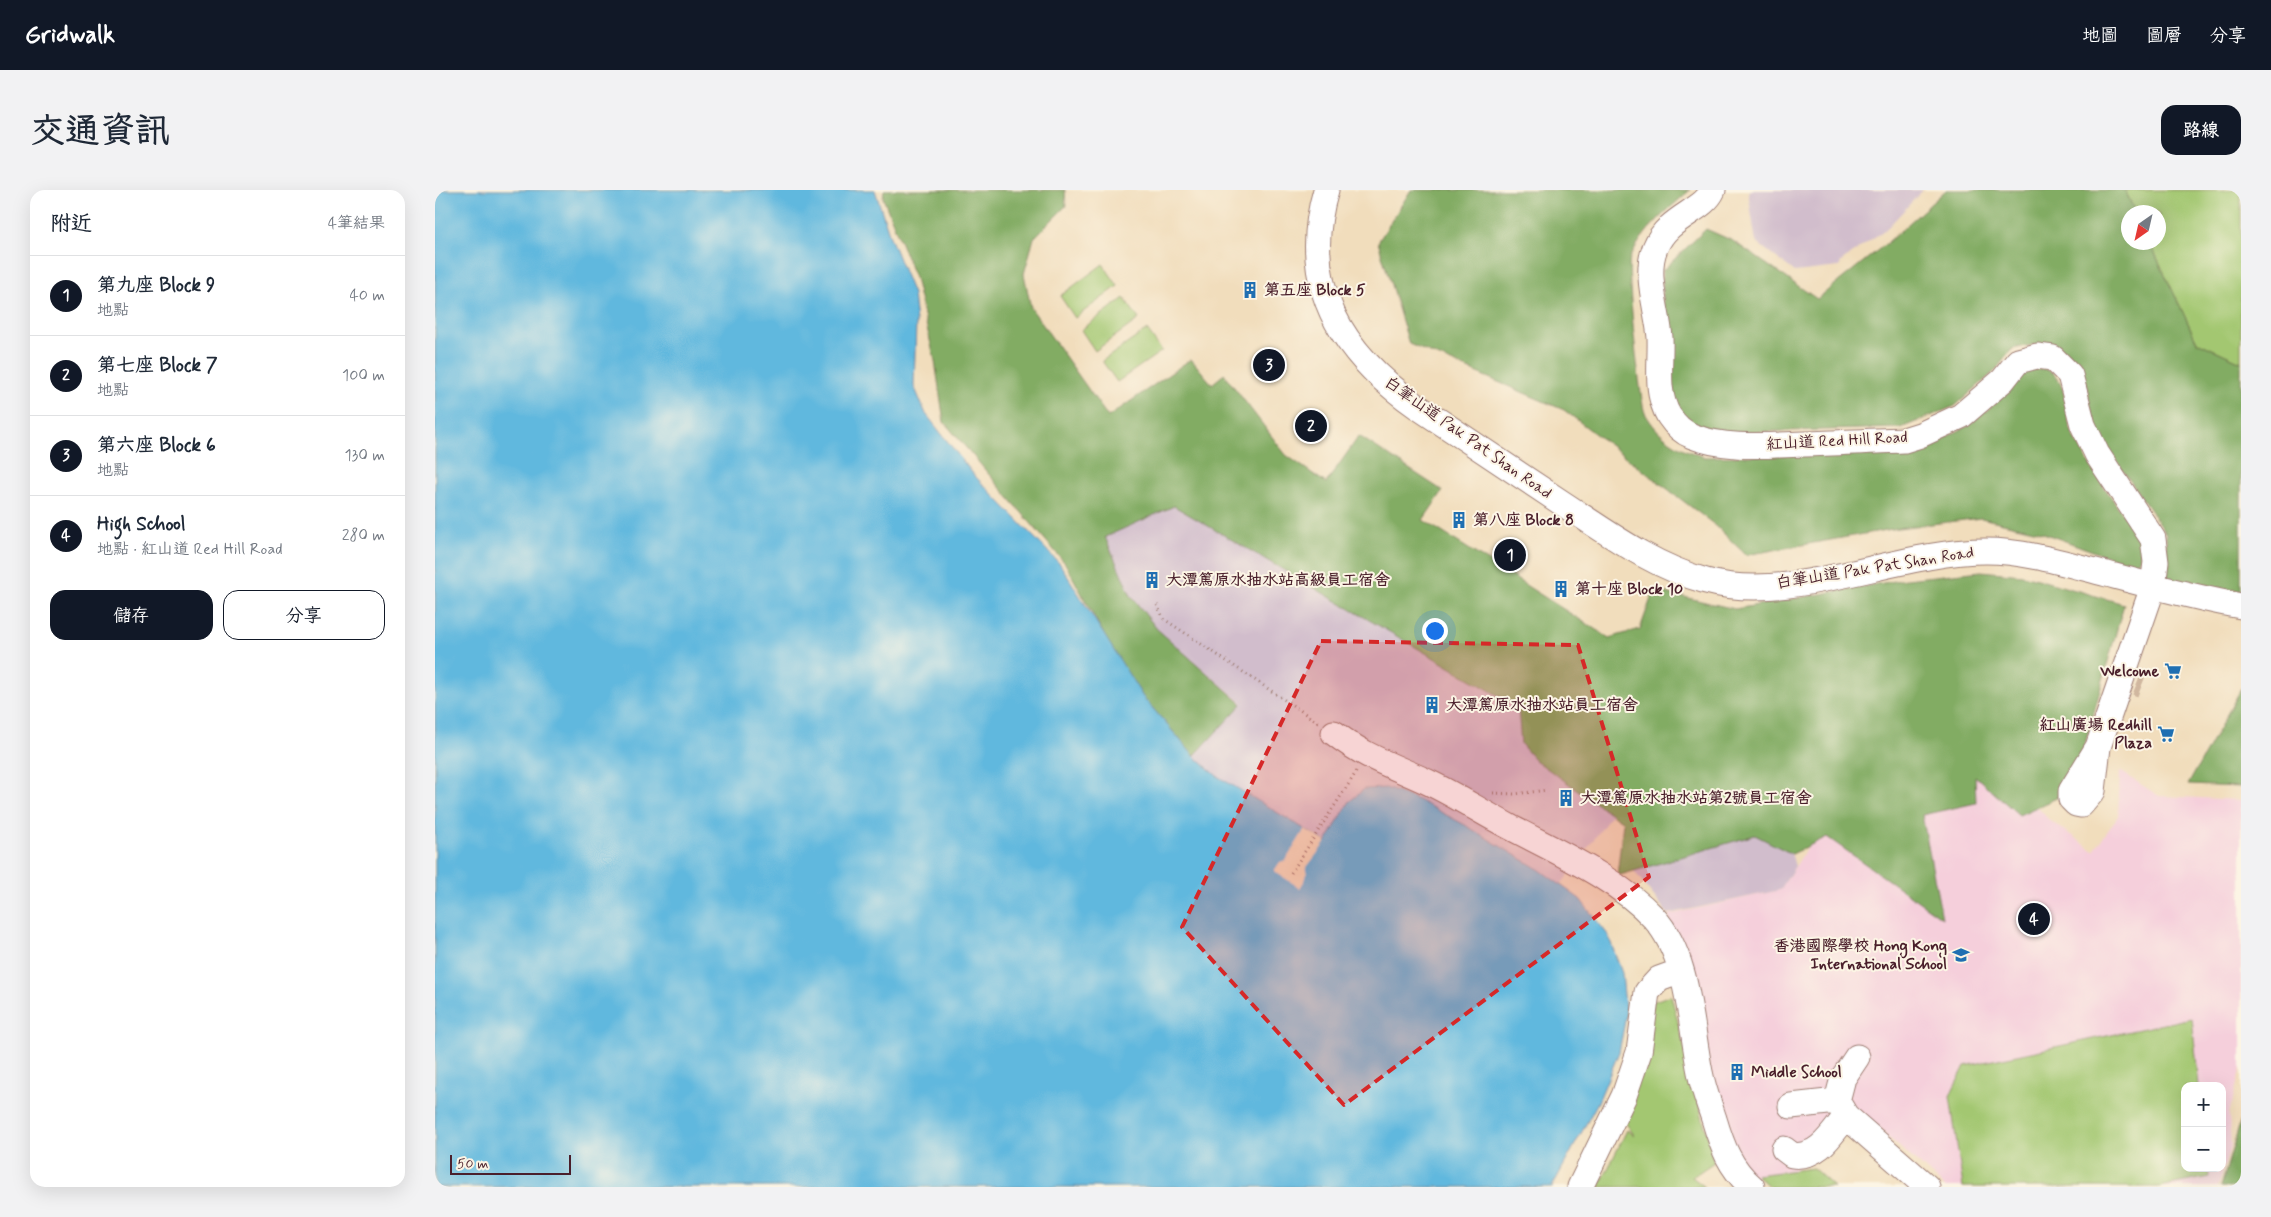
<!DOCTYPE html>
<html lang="zh-TW">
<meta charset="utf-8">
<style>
:root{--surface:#fff;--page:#f2f2f3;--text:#1f2937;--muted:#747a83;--line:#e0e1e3;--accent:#111827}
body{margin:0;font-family:Mynerve,"LXGW WenKai TC",sans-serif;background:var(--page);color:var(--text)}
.controls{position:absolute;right:15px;bottom:15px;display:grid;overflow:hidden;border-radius:10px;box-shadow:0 5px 20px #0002}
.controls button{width:45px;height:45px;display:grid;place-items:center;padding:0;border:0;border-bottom:1px solid var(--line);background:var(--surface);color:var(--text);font:25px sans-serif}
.compass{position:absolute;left:1686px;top:15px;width:45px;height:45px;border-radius:50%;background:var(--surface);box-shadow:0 5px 20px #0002;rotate:214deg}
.scale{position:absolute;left:15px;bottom:12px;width:121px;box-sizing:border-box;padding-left:5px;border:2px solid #4a1f2b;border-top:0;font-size:14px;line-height:18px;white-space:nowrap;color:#4a1f2b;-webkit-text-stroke:4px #fcf5e5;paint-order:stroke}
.you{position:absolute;left:999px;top:440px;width:18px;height:18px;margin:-12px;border:4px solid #fff;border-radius:50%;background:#1a73e8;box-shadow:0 0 0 8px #1a73e833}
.badge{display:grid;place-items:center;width:32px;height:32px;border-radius:50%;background:var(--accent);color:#fff;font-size:16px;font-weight:700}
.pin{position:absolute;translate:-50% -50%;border:2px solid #fff;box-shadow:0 1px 5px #0006}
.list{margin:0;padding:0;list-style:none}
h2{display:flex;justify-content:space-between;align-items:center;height:65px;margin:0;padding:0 20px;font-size:21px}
h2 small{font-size:16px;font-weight:400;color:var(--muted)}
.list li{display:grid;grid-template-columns:32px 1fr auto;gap:15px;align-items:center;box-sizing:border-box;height:80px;padding:0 20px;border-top:1px solid var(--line)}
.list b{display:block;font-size:19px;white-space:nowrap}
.list p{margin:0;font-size:16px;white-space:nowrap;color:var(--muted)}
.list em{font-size:16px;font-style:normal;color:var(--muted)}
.actions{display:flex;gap:10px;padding:15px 20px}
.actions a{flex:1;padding:11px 0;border:1px solid var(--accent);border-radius:15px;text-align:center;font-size:18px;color:var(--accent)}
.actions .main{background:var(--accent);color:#fff}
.map{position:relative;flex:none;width:1806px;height:997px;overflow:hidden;border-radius:15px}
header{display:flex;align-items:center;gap:30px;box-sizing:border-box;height:70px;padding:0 25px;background:var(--accent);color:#fff}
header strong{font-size:24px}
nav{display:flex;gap:28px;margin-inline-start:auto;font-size:18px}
.intro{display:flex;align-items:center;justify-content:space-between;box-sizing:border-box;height:120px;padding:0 30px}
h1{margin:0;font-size:35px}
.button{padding:12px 22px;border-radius:15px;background:var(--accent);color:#fff;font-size:18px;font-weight:700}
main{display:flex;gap:30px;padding:0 30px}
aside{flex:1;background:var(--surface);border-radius:15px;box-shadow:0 5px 20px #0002}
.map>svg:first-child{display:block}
.built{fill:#f5cfdb;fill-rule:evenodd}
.industrial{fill:#d1bdcc}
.green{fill:#a3c771;stroke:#76734e}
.forest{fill:#82ac63;stroke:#666647}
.water{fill:#61b8de;stroke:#566c84}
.pier{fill:#f1ddbc}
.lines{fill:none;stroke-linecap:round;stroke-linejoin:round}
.minor-tunnel{stroke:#d0b79f;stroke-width:25;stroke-dasharray:25 12;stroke-linecap:butt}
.minor-casing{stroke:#9e7e74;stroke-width:27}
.path{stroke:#9e7e74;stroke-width:3;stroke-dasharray:1 4;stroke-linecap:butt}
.minor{stroke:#fff;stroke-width:25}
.marked{fill:#d62828;fill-opacity:0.2;stroke:#d62828;stroke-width:4;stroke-dasharray:10 6;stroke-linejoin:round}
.labels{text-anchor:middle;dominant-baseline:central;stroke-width:4;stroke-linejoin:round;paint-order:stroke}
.poi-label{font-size:16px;font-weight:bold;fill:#4a1f2b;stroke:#fcf5e5;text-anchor:start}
.street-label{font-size:16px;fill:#4a1f2b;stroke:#fcf5e5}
</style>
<header>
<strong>Gridwalk</strong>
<nav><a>地圖</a><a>圖層</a><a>分享</a></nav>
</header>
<div class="intro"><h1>交通資訊</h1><a class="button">路線</a></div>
<main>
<aside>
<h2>附近<small>4筆結果</small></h2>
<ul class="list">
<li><span class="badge">1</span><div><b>第九座 Block 9</b><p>地點</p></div><em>40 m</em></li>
<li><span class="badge">2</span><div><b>第七座 Block 7</b><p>地點</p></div><em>100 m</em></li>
<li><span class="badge">3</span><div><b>第六座 Block 6</b><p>地點</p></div><em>130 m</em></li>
<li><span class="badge">4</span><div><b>High School</b><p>地點 · 紅山道 Red Hill Road</p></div><em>280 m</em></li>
</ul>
<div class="actions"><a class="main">儲存</a><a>分享</a></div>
</aside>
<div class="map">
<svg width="1806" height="997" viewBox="0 0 1806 997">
<rect width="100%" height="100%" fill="#fcf5e5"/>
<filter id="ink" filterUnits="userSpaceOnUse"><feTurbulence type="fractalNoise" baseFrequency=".02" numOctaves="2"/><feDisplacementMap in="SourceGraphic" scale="10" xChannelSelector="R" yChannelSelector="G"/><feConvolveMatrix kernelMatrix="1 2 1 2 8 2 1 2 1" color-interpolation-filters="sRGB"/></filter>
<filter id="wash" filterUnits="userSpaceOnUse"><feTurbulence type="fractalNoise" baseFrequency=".0096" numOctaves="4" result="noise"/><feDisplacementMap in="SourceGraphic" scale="20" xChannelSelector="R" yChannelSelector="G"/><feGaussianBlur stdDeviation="1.12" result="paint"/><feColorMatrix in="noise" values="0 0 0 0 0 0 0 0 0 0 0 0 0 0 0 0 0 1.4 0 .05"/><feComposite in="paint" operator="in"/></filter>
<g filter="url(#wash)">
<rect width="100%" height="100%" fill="#f1ddbc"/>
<!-- built -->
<path class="built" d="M 1541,576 L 1578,590 L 1614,630 L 1659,661 L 1683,626 L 1685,581 L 1724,606 L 1806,610 L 1806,878 L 1794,924 L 1796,954 L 1783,997 L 1510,997 L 1427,924 L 1382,968 L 1354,982 L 1315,988 L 1297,969 L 1257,805 L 1233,725 L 1345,700 L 1398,618 ZM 1750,896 L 1787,896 L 1787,978 L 1750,978 Z"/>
<!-- industrial -->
<path class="industrial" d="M 1316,0 L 1488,0 L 1453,37 L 1406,72 L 1404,77 L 1360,82 L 1321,52 L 1313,2 Z
M 739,316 L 1083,517 L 1086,553 L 1100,570 L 1177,624 L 1126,695 L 1030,635 L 983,610 L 915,611 L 891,652 L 782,586 L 759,566 L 807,513 L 722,439 L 696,406 L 670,347 Z
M 1345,627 L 1360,676 L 1345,700 L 1233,724 L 1194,675 Z"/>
<!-- green -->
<path class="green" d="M 1690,0 L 1806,0 L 1806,172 L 1762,152 L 1715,53 L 1724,52 L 1724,22 L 1700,22 Z
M 668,74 L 683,96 L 640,128 L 625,106 Z
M 689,108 L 704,129 L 660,161 L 646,140 Z
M 712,140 L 727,161 L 682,192 L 667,171 Z
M 1236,805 L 1279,972 L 1257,987 L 1270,997 L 1164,997 L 1192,940 L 1199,945 L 1184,923 L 1217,867 L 1214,813 Z
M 1757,828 L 1764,896 L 1750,896 L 1750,978 L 1773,978 L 1774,987 L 1724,997 L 1528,997 L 1515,906 L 1530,876 Z
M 1378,978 L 1399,997 L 1335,997 L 1321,985 Z"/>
<!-- forest -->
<path class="forest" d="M 449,0 L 630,0 L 631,16 L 599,48 L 589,84 L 596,118 L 673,227 L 756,169 L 777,194 L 789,184 L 851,265 L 891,293 L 924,246 L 1008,301 L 988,330 L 1174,448 L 1205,439 L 1219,400 L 1300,419 L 1471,389 L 1546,381 L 1588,385 L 1689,414 L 1637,601 L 1584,625 L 1540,586 L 1541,613 L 1487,625 L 1507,728 L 1392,647 L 1357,664 L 1320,645 L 1182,686 L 1188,632 L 1100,570 L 1086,554 L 1083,517 L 739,316 L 670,347 L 696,406 L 722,439 L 807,514 L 759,566 L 708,507 L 679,463 L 630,373 L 509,232 L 500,171 L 480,88 L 448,8 Z
M 976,0 L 1255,0 C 1232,21 1208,39 1195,68 C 1191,77 1205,214 1210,223 C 1224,248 1244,259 1270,267 L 1471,262 L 1505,250 L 1533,236 L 1577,199 L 1591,181 C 1601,179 1611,176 1619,184 C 1634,200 1629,224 1637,242 C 1655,281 1683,316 1707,351 L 1705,368 L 1701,374 L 1693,374 L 1603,341 L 1546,328 L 1463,338 L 1311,365 L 1281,336 L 1129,220 L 974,154 L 943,52 Z
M 1511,0 L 1690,0 L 1700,22 L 1694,22 L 1694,52 L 1715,53 L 1762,152 L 1806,172 L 1806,401 L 1733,390 L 1731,344 L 1673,258 L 1659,232 L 1650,189 L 1639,169 L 1623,157 L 1602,154 L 1577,159 L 1559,182 L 1520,216 L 1466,238 L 1273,243 L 1258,238 L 1232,213 L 1227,81 L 1271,39 L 1298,51 L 1382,109 L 1453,52 Z
M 1806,499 L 1806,597 L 1753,595 Z
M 1806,929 L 1806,997 L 1786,997 Z"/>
<!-- water -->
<path class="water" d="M 0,0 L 440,0 L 455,47 L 478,104 L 481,132 L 479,196 L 491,224 L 539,285 L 625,374 L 708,507 L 759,566 L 782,586 L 891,652 L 915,611 L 929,599 L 951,598 L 983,610 L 1030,635 L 1105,680 L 1145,709 L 1173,745 L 1187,783 L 1191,826 L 1184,862 L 1163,912 L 1117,997 L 0,997 Z"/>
<!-- pier -->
<path class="pier" d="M 870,639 L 891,652 L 872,677 L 871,688 L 865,698 L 839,681 L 845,672 L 851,670 Z"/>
</g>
<g filter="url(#ink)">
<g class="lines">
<!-- minor-tunnel -->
<path class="minor-tunnel" d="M 1702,493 L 1707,495"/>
<!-- minor casing -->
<g class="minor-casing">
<path id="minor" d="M 891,0 C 863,95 907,164 983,217 C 1031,249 1079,281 1127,313 C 1173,343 1217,376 1271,391 C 1357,415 1461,361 1551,361 C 1592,361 1632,374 1672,384 C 1717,396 1761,408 1806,416
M 1278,0 C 1268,22 1233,26 1220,58 C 1209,85 1223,120 1225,148 C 1226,174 1220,203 1234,226 C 1240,235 1247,242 1257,246 C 1292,260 1334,255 1370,254 C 1403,253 1436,251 1469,250 L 1485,245 L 1526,226 L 1568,190 L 1583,171 L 1602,166 L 1618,168 L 1635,185 L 1648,235 L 1662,264 L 1718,349 L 1721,372 L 1718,397 L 1663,557 L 1658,601 L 1646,615 L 1641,614 L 1636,609 L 1636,601 L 1663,557
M 899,543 C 931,568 959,576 995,593 C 1022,606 1048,623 1075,637 C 1122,662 1182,688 1219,728 C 1254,766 1255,833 1265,882 C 1268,898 1274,914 1279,929 C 1287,956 1295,978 1317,997
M 1422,867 L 1408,888 L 1402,911 L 1411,926 L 1492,997
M 1356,916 L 1402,911
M 1349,959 L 1357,965 C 1383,969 1397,944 1411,926
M 1145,997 L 1189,906 L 1204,862 L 1212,802 L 1224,789 L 1246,781"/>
</g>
<!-- path -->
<path class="path" d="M 722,415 L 729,429 L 884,533
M 1058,603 L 1080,604 L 1112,600
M 856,683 L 922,581"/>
<!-- minor -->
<use href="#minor" class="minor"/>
</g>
</g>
<!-- marked area -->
<path class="marked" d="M 886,451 L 1143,455 L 1214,687 L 909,915 L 747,737 Z"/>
<!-- icons -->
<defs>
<g id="building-bare" transform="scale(1.35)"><path d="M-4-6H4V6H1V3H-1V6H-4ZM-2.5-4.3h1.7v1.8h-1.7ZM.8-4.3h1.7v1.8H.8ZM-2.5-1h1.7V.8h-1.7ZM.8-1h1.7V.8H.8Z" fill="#1f6fb2" stroke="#fcf5e5" stroke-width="2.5" paint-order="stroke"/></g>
<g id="supermarket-bare" transform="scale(1.35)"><path d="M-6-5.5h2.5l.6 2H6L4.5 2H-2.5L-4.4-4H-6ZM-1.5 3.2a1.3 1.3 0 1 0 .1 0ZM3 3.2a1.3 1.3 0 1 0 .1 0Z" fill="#1f6fb2" stroke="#fcf5e5" stroke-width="2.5" paint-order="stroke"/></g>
<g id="school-bare" transform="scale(1.35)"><path d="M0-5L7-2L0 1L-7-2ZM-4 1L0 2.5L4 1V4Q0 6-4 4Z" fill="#1f6fb2" stroke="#fcf5e5" stroke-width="2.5" paint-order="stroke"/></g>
</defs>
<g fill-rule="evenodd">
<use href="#building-bare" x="815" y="100"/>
<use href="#building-bare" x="1024" y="330"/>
<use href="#building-bare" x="717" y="390"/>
<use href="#building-bare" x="1126" y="399"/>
<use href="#supermarket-bare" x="1738" y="481"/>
<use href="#building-bare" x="997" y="515"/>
<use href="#supermarket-bare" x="1731" y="544"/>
<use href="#building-bare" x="1131" y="608"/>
<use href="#school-bare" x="1526" y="765"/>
<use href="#building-bare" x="1302" y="882"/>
</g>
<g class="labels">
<!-- poi labels -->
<g class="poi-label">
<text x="829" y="100">第五座 Block 5</text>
<text x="1038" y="330">第八座 Block 8</text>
<text x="731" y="390">大潭篤原水抽水站高級員工宿舍</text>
<text x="1140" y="399">第十座 Block 10</text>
<text x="1724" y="481" text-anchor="end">Welcome</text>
<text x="1011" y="515">大潭篤原水抽水站員工宿舍</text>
<text x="1717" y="535" text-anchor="end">紅山廣場 Redhill<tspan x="1717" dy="18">Plaza</tspan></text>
<text x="1145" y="608">大潭篤原水抽水站第2號員工宿舍</text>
<text x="1512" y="756" text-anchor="end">香港國際學校 Hong Kong<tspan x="1512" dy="18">International School</tspan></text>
<text x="1316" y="882">Middle School</text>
</g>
<!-- street labels -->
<g class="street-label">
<text transform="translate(1033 248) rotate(35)">白筆山道 Pak Pat Shan Road</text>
<text transform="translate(1402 251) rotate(-3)">紅山道 Red Hill Road</text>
<text transform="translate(1440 378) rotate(-9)">白筆山道 Pak Pat Shan Road</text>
</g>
</g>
</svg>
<div class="controls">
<button>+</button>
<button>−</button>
</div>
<svg class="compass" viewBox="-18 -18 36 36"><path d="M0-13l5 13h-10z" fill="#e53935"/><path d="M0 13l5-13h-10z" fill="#747a83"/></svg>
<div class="scale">50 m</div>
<div class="you"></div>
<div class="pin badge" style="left:1075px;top:365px">1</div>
<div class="pin badge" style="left:876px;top:236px">2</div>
<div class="pin badge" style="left:834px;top:175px">3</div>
<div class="pin badge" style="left:1599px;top:729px">4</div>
</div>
</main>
